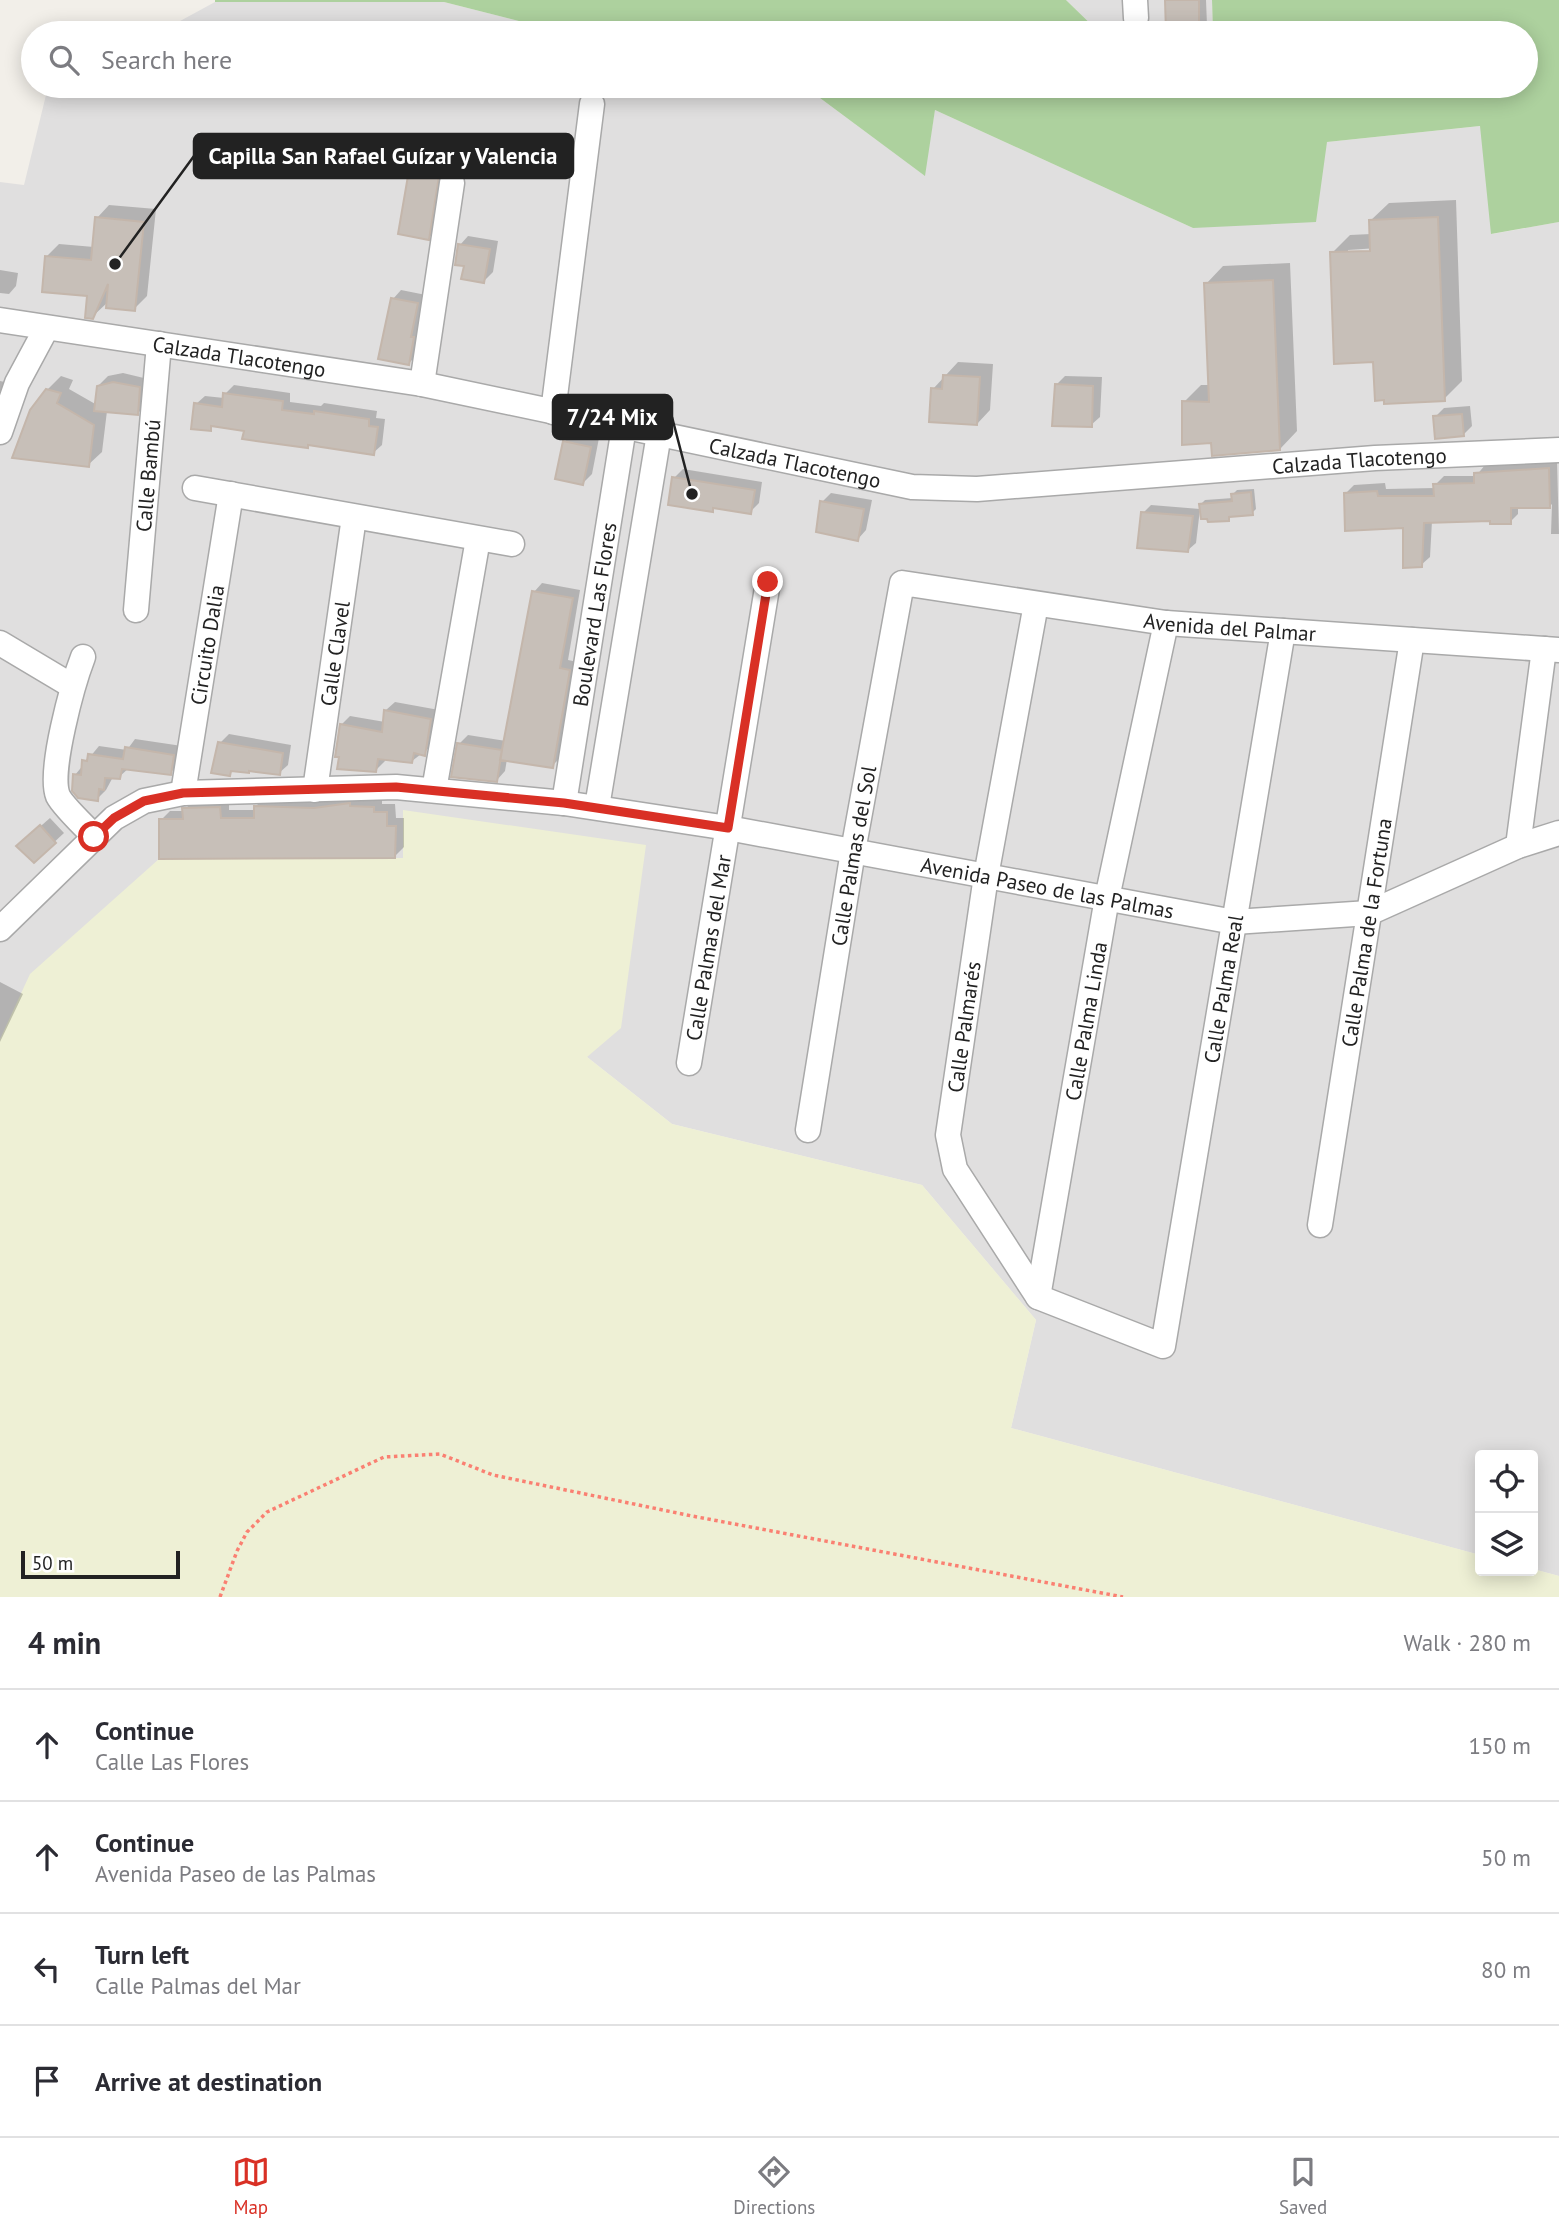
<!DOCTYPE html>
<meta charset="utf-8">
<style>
:root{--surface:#fff;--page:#f7f7f7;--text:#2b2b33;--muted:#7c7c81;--line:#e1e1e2;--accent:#d93025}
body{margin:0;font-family:"PT Sans",sans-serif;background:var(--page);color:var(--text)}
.controls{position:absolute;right:21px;bottom:21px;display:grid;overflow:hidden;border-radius:7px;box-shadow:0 4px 18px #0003}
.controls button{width:63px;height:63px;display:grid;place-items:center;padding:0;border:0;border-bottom:2px solid var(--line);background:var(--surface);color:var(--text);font:35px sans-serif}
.scale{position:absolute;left:21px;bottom:18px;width:159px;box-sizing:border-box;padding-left:7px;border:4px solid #222;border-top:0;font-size:19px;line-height:24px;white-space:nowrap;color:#222;-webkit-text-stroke:5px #fff;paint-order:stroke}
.stop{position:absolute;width:21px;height:21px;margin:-16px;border:5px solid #d93025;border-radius:50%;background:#fff}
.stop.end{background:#d93025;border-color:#fff;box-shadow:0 2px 7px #0008}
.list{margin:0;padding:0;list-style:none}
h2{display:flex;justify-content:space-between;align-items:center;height:91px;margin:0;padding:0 28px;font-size:30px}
h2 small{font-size:23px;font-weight:400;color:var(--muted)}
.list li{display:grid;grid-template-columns:46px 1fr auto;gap:21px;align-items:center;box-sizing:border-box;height:112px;padding:0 28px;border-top:2px solid var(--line)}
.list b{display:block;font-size:26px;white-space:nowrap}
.list p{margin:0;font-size:23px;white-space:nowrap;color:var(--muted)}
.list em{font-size:23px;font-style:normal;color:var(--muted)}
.icon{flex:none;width:38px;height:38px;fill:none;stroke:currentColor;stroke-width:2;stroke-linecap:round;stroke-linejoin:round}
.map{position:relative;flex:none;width:1559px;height:1597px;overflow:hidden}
.search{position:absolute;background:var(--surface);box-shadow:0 4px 18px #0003;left:21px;right:21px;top:21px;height:77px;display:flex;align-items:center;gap:18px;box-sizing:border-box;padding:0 24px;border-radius:38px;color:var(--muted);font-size:26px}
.sheet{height:539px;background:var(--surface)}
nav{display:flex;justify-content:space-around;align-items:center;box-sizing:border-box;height:98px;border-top:2px solid var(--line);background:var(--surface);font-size:19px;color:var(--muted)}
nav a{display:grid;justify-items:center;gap:4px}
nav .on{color:var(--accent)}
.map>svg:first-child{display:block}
.residential{fill:#e0dfdf}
.farmland{fill:#eef0d5}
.forest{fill:#add19e}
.shadow{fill:#0003;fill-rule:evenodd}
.building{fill:#c7bfb8;stroke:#c4b6ab;stroke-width:2}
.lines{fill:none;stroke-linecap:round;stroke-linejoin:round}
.minor-casing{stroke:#a9a9a9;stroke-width:27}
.path{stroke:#fa8072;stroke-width:3.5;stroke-dasharray:3.5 3.5;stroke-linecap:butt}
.minor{stroke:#fff;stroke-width:24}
.route{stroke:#d93025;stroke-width:9}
.labels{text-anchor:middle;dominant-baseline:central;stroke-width:5;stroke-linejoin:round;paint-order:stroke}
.street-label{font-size:21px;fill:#222;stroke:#fff}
.leader{fill:none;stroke:#222;stroke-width:2.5}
.callout-dot{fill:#222;stroke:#fff;stroke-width:2.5}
.callout{fill:#222;stroke:#222;stroke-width:2.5}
.callout-label{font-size:23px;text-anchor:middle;font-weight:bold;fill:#fff}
</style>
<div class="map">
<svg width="1559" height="1597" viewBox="0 0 1559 1597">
<rect width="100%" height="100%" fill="#f2efe9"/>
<!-- residential -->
<path class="residential" d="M 1066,0 L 1212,0 L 1213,33 L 1100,33 Z
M 215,2 L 444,2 L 566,33 L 158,33 Z
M 62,86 L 773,86 L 820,98 L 924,175 L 935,110 L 1193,228 L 1327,142 L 1481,126 L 1492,234 L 1559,222 L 1559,1576 L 1533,1569 L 1533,1455 L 1480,1455 L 1480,1555 L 1011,1428 L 1036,1320 L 922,1185 L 672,1124 L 587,1057 L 403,811 L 403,858 L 159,859 L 0,1039 L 0,182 L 24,185 L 46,95 Z"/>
<!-- farmland -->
<path class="farmland" d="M 403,810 L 646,845 L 621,1028 L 587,1057 L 672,1124 L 922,1185 L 1036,1320 L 1011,1428 L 1480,1555 L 1480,1571 L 1533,1571 L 1533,1569 L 1559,1576 L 1559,1597 L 0,1597 L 0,1039 L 30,974 L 159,859 L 403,858 Z"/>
<!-- forest -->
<path class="forest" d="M 215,0 L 1066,0 L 1100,33 L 566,33 L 444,2 L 215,2 Z
M 1212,0 L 1559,0 L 1559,222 L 1491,234 L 1480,126 L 1327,142 L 1316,222 L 1193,228 L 935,110 L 925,176 L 820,98 L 773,86 L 1526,86 L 1526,33 L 1213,33 Z"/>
<!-- shadow -->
<path class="shadow" d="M 1166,0 L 1206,0 L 1207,25 L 1199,33 L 1167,33 Z
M 419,162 L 447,167 L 437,229 L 428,238 L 410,171 Z
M 1456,200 L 1462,381 L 1444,399 L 1375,361 L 1332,253 L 1350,235 L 1371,234 L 1370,221 L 1389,203 ZM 1378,248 L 1378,252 L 1348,253 L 1348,250 Z
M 109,205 L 156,209 L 147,296 L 134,309 L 108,302 L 92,317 L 89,294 L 46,257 L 59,244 L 94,247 L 97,218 Z
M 468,236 L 498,241 L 493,272 L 484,281 L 466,265 L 460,245 Z
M 1290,263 L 1297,431 L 1280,449 L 1213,441 L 1184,402 L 1201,385 L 1210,385 L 1206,284 L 1223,266 Z
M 0,270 L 18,273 L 16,286 L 9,294 L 0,293 Z
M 401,290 L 426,295 L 418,354 L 409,363 L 393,299 Z
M 958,362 L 993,364 L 990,410 L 977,424 L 933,389 Z
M 123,373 L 148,379 L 146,405 L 137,414 L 107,411 L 102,452 L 88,465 L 47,390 L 61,376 L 73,380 L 69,389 L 97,405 L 99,385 L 108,376 Z
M 1065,376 L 1102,377 L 1100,417 L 1091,425 L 1056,385 Z
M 0,381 L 5,382 L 0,398 Z
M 234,385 L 290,393 L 290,402 L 321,406 L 324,403 L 377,411 L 376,418 L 385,419 L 382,445 L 373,453 L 310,444 L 307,447 L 246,430 L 214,425 L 210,429 L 196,404 L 205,396 L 224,398 L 225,394 Z
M 1470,406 L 1472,426 L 1463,435 L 1435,417 L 1444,408 Z
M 573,433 L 599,438 L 592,474 L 583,483 L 564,442 Z
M 1557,461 L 1559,534 L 1551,534 L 1552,504 L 1549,507 L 1518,507 L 1518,514 L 1510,522 L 1492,520 L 1432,521 L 1430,557 L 1421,565 L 1405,527 L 1346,493 L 1354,485 L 1385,483 L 1386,489 L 1435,488 L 1435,485 L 1444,476 L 1476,476 L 1485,465 Z
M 683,469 L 762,482 L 759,503 L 750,512 L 716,506 L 712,510 L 674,478 Z
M 1254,489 L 1256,509 L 1252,513 L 1233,515 L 1228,519 L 1201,504 L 1205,500 L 1233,498 L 1233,494 L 1237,490 Z
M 831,493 L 872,500 L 866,530 L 858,539 L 822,502 Z
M 1151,505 L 1200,509 L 1196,543 L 1188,550 L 1143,513 Z
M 542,583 L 580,590 L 568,660 L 578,662 L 561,757 L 552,766 L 507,759 L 505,771 L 497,780 L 459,744 L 468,735 L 506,741 L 534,592 Z
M 395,702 L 439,710 L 433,745 L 412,761 L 385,758 L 385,761 L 376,770 L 341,725 L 350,716 L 385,722 L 386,710 Z
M 229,734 L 291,745 L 288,765 L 279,773 L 250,769 L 234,770 L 229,774 L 220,743 Z
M 135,739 L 182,746 L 179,764 L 170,773 L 129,768 L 119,777 L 113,777 L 106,790 L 97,799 L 75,775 L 99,746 L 127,750 Z
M 264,798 L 382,799 L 382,804 L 395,804 L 396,818 L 404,818 L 404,847 L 395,856 L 161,820 L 170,811 L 184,811 L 193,800 L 229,799 L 229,810 L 256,810 L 255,807 Z
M 50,818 L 64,833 L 34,861 L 27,838 Z
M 0,982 L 23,994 L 0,1042 Z"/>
<!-- building -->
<path class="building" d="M 1165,0 L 1199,0 L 1199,33 L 1166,33 Z
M 409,170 L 439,176 L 429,240 L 398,234 Z
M 95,217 L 144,222 L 135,311 L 106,308 L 108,284 L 93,319 L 85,318 L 87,296 L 42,292 L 45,256 L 91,260 Z
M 1438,217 L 1445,401 L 1384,404 L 1384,400 L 1375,401 L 1373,362 L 1334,364 L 1330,252 L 1370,251 L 1369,220 Z
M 458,244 L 490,249 L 484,283 L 461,279 L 464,266 L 455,265 Z
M 1273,280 L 1280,450 L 1212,456 L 1211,443 L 1182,445 L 1182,401 L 1209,402 L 1204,283 Z
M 391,298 L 418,303 L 411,337 L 414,337 L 409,365 L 378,359 Z
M 943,375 L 980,377 L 977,425 L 929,422 L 931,388 L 942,389 Z
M 113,382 L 140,387 L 138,415 L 94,411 L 97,386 Z
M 1055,384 L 1093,386 L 1092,427 L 1052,426 Z
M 46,389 L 61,393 L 57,403 L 94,425 L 89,467 L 12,458 L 30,410 Z
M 223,393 L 283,401 L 282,410 L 314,414 L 314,411 L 369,419 L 369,426 L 378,427 L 374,455 L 308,445 L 308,448 L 242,439 L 244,431 L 211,426 L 211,431 L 191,429 L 194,403 L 222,407 Z
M 1462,414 L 1464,436 L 1435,439 L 1433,416 Z
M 563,441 L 591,447 L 583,485 L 555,479 Z
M 1549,468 L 1550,508 L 1511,508 L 1511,524 L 1490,524 L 1490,521 L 1424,523 L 1422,567 L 1403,568 L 1403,528 L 1345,531 L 1344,493 L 1377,491 L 1378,496 L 1434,496 L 1433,484 L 1474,483 L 1474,473 Z
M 672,477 L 755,490 L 751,514 L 713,508 L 713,512 L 668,505 Z
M 1251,492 L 1253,515 L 1229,517 L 1229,521 L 1208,522 L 1207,519 L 1201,519 L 1199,504 L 1232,501 L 1231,494 Z
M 820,501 L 864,509 L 858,541 L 816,532 Z
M 1141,512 L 1193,516 L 1188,552 L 1137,548 Z
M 532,591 L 573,598 L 560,668 L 570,670 L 553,768 L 500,760 Z
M 384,710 L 431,719 L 425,756 L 414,753 L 412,763 L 378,759 L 376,772 L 337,769 L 339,757 L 335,757 L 340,724 L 382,732 Z
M 218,742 L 283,753 L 280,775 L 249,771 L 249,773 L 231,771 L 230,776 L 211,773 Z
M 457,743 L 502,750 L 497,782 L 451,777 Z
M 125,747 L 174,755 L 171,775 L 122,769 L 120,779 L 105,778 L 104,790 L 99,789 L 98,801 L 78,798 L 72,791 L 73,774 L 81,775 L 82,760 L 87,761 L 88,754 L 123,759 Z
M 350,803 L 350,806 L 374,807 L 374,812 L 387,812 L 387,826 L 396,826 L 395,858 L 159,859 L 159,819 L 183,819 L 182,808 L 220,807 L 221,818 L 254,818 L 254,806 L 314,808 Z
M 40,825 L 56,843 L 34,863 L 16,846 Z"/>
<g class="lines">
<!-- minor casing -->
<g class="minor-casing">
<g id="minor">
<path d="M 1135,0 L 1136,18"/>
<path id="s1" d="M 0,320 L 422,384 L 912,487 L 977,489 L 1375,458 L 1559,450"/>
<path d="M 422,384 L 452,183"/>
<path d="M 553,412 L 592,104"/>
<path d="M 0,432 L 17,383 L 46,329"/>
<path d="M 195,488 L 512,544"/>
<path id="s2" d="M 1036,604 L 986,876 L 948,1135 L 955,1169 L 1038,1297 L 1163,1346 L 1283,631"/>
<path id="s3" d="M 136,610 L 159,344"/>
<path d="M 0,643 L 72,686"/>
<path d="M 83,657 C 73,683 48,772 58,796 C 63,806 86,828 95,837"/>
<path id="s4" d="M 315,790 L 354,517"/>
<path d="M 434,790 L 478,539"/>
<path id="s5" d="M 183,793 L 231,494"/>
<path id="s6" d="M 564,803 L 624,427"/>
<path d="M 597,807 L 659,434"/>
<path d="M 1518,846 L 1544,649"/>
<path id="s7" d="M 0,929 L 114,818 L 144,801 L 183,793 L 396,787 L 564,803 L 728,828 L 1234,922 L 1369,913 L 1518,846 L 1559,833"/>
<path id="s8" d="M 689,1063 L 768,582"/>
<path id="s9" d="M 808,1130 L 853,851 L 902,583 L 1166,623 L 1559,650"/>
<path id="s10" d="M 1320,1225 L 1412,640"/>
<path id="s11" d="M 1038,1297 L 1107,898 L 1166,623"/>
</g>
</g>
<!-- path -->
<path class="path" d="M 220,1597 L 237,1551 L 247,1532 L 267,1512 L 384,1457 L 440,1454 L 493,1475 L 692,1516 L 1123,1597"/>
<!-- minor -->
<use href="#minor" class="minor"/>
</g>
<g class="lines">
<!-- route -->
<path class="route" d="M 94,837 L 114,818 L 144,801 L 183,793 L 396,787 L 564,803 L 728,828 L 768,582"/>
</g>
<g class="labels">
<!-- street labels -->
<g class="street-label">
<text stroke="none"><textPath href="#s1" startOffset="242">Calzada Tlacotengo</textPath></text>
<text stroke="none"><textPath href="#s1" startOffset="1376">Calzada Tlacotengo</textPath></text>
<text stroke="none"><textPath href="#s1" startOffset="808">Calzada Tlacotengo</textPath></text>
<text stroke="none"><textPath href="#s3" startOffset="135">Calle Bambú</textPath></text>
<text stroke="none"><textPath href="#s6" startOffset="191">Boulevard Las Flores</textPath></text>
<text stroke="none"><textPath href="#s9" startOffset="886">Avenida del Palmar</textPath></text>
<text stroke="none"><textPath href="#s5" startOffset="150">Circuito Dalia</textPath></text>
<text stroke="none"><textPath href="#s4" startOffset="138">Calle Clavel</textPath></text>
<text stroke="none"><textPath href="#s9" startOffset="278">Calle Palmas del Sol</textPath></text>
<text stroke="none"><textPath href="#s7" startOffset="1106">Avenida Paseo de las Palmas</textPath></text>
<text stroke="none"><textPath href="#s10" startOffset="296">Calle Palma de la Fortuna</textPath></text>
<text stroke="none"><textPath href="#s8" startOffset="117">Calle Palmas del Mar</textPath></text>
<text stroke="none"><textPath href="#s2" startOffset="1222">Calle Palma Real</textPath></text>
<text stroke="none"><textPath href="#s11" startOffset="280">Calle Palma Linda</textPath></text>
<text transform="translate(964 1027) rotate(-82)">Calle Palmarés</text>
</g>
</g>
<!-- callouts -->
<path class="leader" d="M115 264L194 156M692 494L672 417"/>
<g class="callout-dot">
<circle cx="115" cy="264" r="7"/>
<circle cx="692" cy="494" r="7"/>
</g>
<g class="callout">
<rect x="194" y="134" width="379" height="44" rx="7"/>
<rect x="553" y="395" width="119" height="44" rx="7"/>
</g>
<g class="callout-label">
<text x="383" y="164">Capilla San Rafael Guízar y Valencia</text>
<text x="612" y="425">7/24 Mix</text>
</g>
</svg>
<div class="controls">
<button><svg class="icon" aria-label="locate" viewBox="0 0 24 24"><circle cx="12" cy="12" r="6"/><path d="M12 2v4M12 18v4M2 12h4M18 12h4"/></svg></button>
<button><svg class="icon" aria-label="layers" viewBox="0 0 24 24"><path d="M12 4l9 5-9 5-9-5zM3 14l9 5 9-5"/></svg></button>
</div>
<div class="scale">50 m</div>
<div class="stop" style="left:94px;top:837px"></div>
<div class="stop end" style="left:768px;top:582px"></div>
<div class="search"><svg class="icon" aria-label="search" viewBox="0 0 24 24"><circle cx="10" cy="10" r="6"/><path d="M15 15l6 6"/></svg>Search here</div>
</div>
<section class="sheet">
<h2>4 min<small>Walk · 280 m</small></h2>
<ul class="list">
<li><svg class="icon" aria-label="ahead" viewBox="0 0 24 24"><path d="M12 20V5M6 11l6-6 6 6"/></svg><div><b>Continue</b><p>Calle Las Flores</p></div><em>150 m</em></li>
<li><svg class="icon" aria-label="ahead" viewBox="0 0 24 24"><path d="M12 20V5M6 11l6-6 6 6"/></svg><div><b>Continue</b><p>Avenida Paseo de las Palmas</p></div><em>50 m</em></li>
<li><svg class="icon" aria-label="left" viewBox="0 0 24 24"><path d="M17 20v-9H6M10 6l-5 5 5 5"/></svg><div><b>Turn left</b><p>Calle Palmas del Mar</p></div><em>80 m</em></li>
<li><svg class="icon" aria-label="arrive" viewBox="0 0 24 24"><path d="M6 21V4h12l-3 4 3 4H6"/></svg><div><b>Arrive at destination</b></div></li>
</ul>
</section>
<nav>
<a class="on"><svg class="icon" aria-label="map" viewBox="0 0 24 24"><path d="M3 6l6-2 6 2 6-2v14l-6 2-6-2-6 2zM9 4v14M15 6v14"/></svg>Map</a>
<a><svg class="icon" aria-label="directions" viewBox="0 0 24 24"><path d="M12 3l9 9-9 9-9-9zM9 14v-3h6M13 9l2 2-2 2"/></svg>Directions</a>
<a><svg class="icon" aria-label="saved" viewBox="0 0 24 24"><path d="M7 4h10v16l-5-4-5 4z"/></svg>Saved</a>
</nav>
